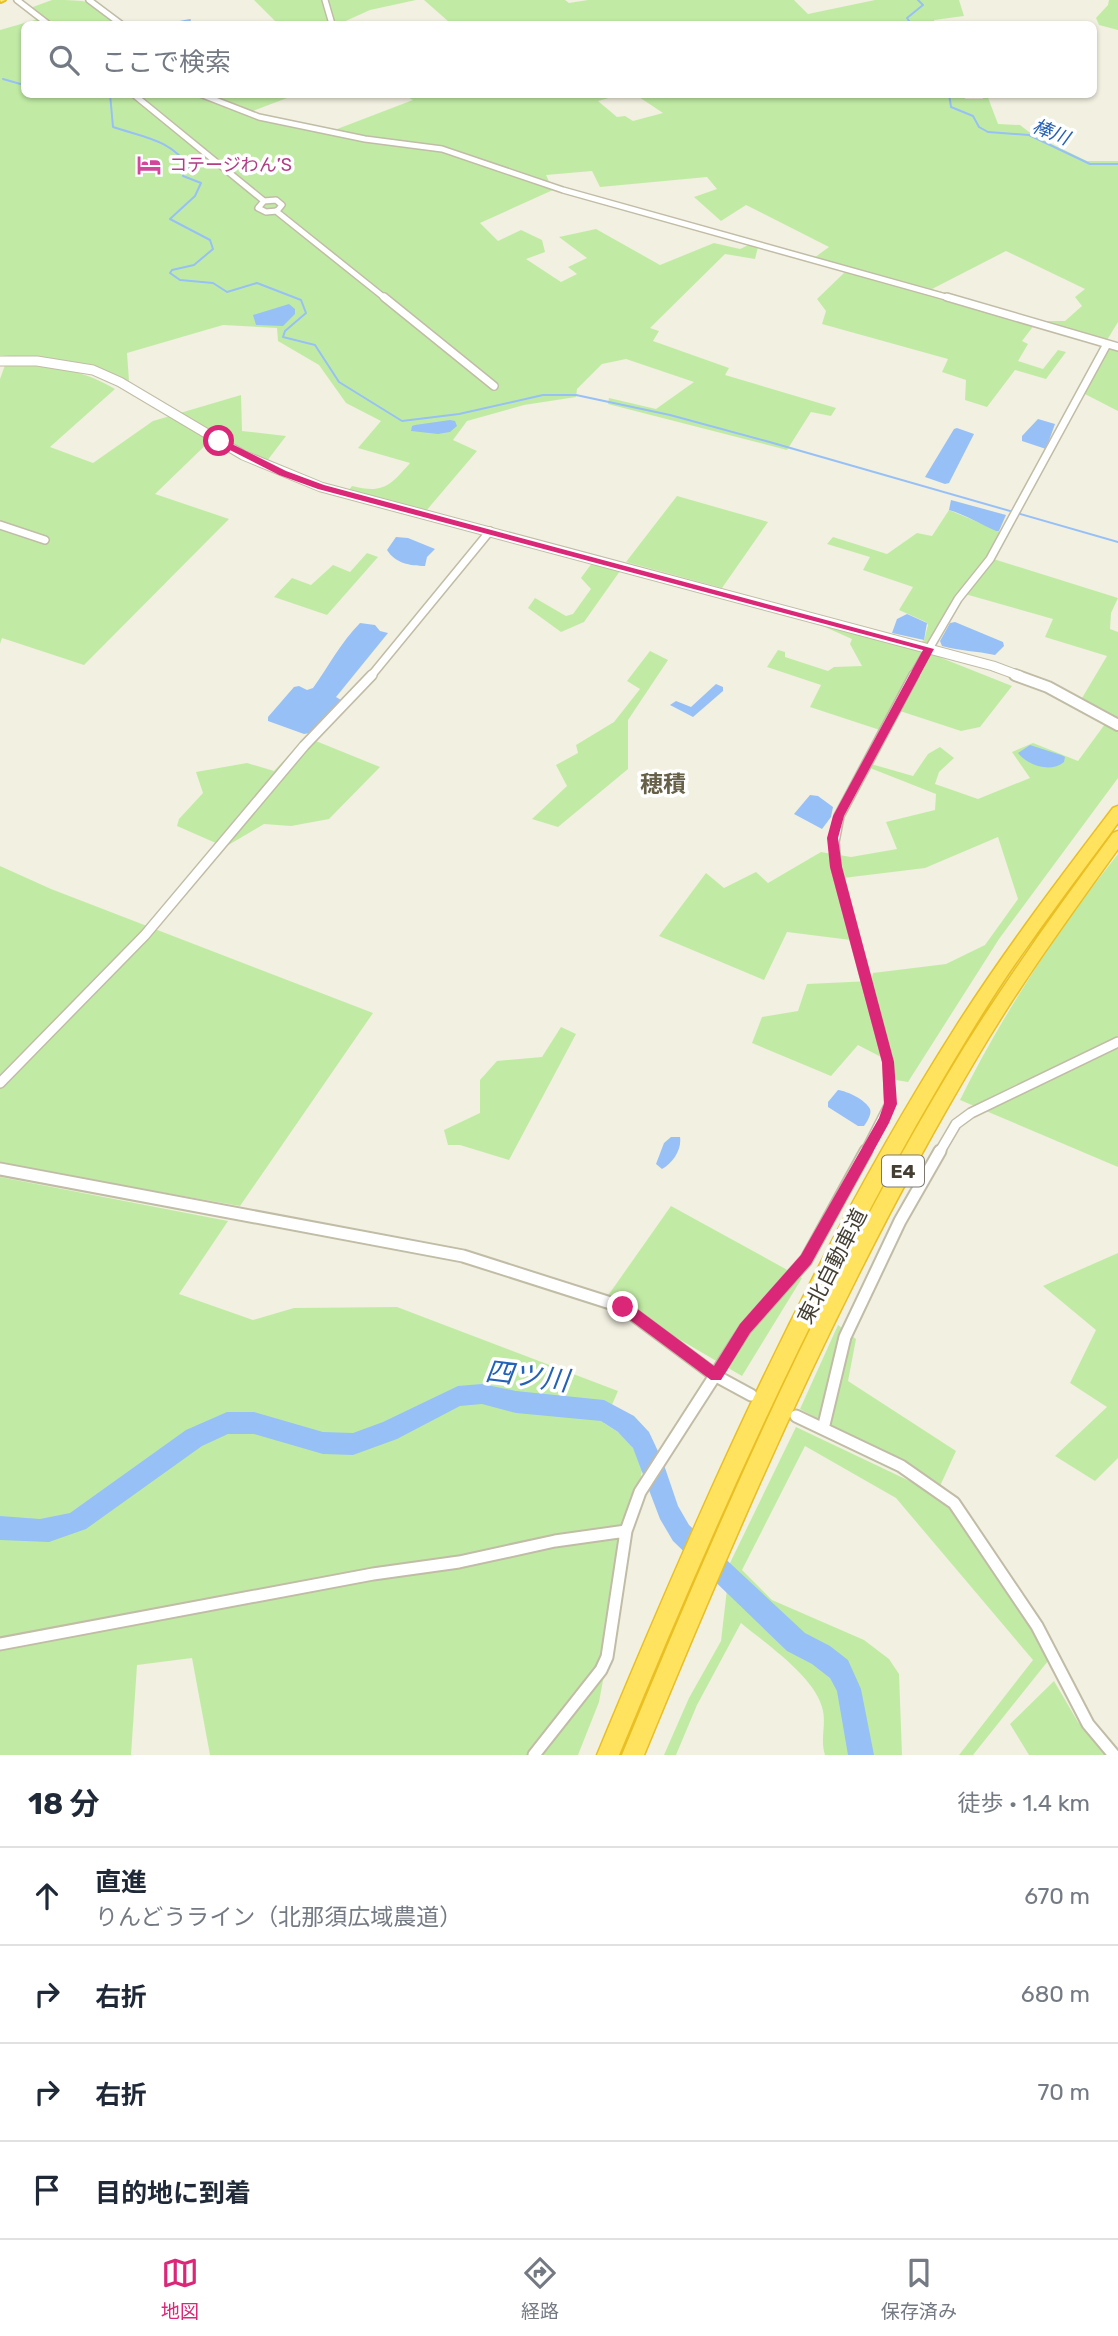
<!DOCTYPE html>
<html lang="ja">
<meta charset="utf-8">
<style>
:root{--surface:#fff;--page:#f6f6f7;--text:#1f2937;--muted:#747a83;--line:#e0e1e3;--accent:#db2777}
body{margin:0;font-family:Rubik,"Noto Sans JP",sans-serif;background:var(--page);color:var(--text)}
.stop{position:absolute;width:21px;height:21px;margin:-16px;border:5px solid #db2777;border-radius:50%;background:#fff}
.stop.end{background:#db2777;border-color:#fff;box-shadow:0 2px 7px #0008}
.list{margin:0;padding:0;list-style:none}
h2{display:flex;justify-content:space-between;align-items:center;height:91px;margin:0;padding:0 28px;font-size:30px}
h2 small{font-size:23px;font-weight:400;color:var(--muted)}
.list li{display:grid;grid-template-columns:46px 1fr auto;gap:21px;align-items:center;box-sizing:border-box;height:98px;padding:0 28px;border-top:2px solid var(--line)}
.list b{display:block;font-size:26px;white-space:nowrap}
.list p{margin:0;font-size:23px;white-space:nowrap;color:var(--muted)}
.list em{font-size:23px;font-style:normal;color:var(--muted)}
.icon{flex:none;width:38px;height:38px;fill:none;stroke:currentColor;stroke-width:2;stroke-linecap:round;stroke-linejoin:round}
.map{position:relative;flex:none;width:1118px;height:1755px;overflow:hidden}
.search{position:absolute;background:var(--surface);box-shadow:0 2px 5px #0004;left:21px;right:21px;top:21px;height:77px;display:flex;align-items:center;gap:18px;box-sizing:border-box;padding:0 24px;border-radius:10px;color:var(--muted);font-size:26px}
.sheet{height:483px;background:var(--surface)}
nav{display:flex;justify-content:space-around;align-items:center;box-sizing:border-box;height:98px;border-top:2px solid var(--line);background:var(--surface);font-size:19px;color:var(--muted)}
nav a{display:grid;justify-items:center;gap:4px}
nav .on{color:var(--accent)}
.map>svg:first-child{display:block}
.green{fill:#c1eba5;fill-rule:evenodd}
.water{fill:#97c0f6}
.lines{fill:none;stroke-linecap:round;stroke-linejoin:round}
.stream{stroke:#97c0f6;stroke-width:2}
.river{fill:#97c0f6;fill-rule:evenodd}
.minor-far3-casing{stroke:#c1bca6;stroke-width:8}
.minor-far2-casing{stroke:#c1bca6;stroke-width:10}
.minor-far1-casing{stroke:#c1bca6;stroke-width:12}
.minor-casing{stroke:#c1bca6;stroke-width:15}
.tertiary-far1-casing{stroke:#c1bca6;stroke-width:11}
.tertiary-casing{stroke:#c1bca6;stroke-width:14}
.trunk-casing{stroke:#e9bf24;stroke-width:4}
.motorway-casing{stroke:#e9bf24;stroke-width:3}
.minor-far3{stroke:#fff;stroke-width:5}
.minor-far2{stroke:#fff;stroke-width:7}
.minor-far1{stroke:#fff;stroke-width:9}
.minor{stroke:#fff;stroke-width:11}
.tertiary-far1{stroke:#fff;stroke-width:9}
.tertiary{stroke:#fff;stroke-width:10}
.trunk{fill:#ffea76;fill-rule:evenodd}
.motorway{fill:#ffe35f;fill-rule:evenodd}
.route{fill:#db2777}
.labels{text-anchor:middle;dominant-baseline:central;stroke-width:7;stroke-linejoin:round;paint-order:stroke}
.far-hotel-label{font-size:18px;fill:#b23c85;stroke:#fff;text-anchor:start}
.far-water-label{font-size:19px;font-style:italic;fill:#2462b7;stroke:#fff}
.shield{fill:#fff;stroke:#7c7970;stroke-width:2}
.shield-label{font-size:19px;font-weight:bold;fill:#443f32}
.street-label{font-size:21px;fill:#443f32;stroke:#fff}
.neighbourhood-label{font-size:23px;font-weight:bold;fill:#676048;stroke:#fff}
.near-water-label{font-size:28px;font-style:italic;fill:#2462b7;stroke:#fff}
</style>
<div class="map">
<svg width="1118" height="1755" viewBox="0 0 1118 1755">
<rect width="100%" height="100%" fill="#f2f0e1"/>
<!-- green -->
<path class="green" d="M 52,0 C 87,0 98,0 123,24 L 24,24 L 24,94 L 295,95 L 253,111 L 265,117 L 332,131 L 413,100 L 404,95 L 619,95 L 598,101 L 617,117 L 625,116 L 633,121 L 663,113 L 636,95 L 966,94 L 965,99 L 983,99 L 982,95 L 987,95 L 998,124 L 1020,125 L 1033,135 L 1087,161 L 1118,161 L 1118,322 L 1104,345 L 1118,349 L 1118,411 L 1079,391 L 1104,346 L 1035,324 L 1022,341 L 1028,344 L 1018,361 L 1043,369 L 1058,350 L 1066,352 L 1046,379 L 1015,370 L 987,407 L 965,400 L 966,380 L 942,372 L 948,359 L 822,324 L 826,311 L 817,299 L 845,272 L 758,247 L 755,259 L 725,254 L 650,328 L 659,331 L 653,341 L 729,368 L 725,375 L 836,408 L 831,416 L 811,412 L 787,450 L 608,404 L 609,398 L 656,409 L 694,382 L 626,359 L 602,364 L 577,389 L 576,397 L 524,405 L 467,421 L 453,440 L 477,451 L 426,511 L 349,490 L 352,486 C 383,494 390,486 410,463 L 358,448 L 381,421 L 346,403 L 319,365 L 278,341 L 277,328 L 223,325 L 127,353 L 129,381 L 78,363 L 0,355 L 0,30 L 42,18 L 30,8 ZM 592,171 L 600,187 L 707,177 L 717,189 L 694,197 L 721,221 L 746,205 L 829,247 L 814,258 L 755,242 L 740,249 L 714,243 L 660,265 L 596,229 L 559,237 L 587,258 L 568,267 L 577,274 L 561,282 L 526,259 L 545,252 L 542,240 L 521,230 L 498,241 L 480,223 L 553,190 L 546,175 ZM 1006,251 L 1085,289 L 1075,297 L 1082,306 L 1065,321 L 1044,321 L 932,289 Z
M 254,0 L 416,0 L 370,10 L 339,24 L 278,24 Z
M 424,0 L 565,0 L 569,3 L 588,0 L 794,0 L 808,14 L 875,0 L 959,0 L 964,16 L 934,20 L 935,24 L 439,24 L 449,22 Z
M 1109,0 L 1118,0 L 1118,30 L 1099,25 L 1096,18 L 1108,5 Z
M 26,364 C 59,367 87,372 115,389 L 50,447 L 93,463 L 153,421 L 241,395 L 242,431 L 286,436 L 267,461 L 216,435 L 155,494 L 229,519 L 84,665 L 2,638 L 0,644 L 0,379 L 5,365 Z
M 677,496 L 768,522 L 722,588 L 626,562 Z
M 949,510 L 1002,532 L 987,557 L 1118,598 L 1111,613 L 1110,629 L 1118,632 L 1118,718 L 1082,698 L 1107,656 L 1045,637 L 1053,619 L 965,594 L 935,646 L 921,642 L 924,640 L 928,625 L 926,622 L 899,610 L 913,587 L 863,570 L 870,557 L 827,544 L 833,537 L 887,554 L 917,533 L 932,536 Z
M 367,553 L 378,557 L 327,615 L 274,597 L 292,578 L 311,585 L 333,565 L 350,572 Z
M 592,563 L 620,571 L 584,622 L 561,632 L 528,608 L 535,598 L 566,616 L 573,614 L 591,589 L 581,578 Z
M 816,623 L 934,655 L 1012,686 L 980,727 L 961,731 L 900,711 L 889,733 L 810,707 L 821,685 L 767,667 L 778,650 L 785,652 L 785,657 L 828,671 L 834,667 L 862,666 L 850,644 L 852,639 Z
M 650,651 L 668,660 L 628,720 L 628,769 L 558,827 L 532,819 L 567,786 L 556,765 L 578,753 L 576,745 L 614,722 L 640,689 L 627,681 Z
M 1105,724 L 1118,731 L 1118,778 L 999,939 L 908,1082 L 896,1080 L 883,1058 L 858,1045 L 831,1076 L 752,1043 L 762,1017 L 798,1011 L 807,984 L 871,981 L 873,973 L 946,964 L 985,945 L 1018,899 L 998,837 L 925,868 L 835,879 L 851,940 L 787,932 L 764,980 L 659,936 L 706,873 L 724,888 L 756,872 L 768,883 L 821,852 L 851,857 L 897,849 L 886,822 L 935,810 L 936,794 L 870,768 L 871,764 L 913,776 L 928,754 L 940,747 L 954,758 L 939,772 L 935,784 L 978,799 L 1030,778 L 1012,752 L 1033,743 L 1078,761 Z
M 306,737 L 380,767 L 329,819 L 291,826 L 264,824 L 225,847 L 177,826 L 179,819 L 203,793 L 196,772 L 247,763 L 274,771 Z
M 1118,854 L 1118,1167 L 960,1100 C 1000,1018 1061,925 1118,854 Z
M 0,866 L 51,889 L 373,1013 L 240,1206 L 0,1164 Z
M 561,1027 L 576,1034 L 509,1160 L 460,1145 L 448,1145 L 444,1130 L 480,1113 L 480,1080 L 497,1061 L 542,1057 Z
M 0,1177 L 228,1221 L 179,1294 L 253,1320 L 294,1308 L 397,1307 L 618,1391 L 604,1423 L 627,1438 L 643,1465 L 599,1702 L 578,1755 L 210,1755 L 192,1658 L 137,1665 L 131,1755 L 0,1755 Z
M 671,1206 L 802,1278 L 742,1376 L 607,1297 Z
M 1118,1253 L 1118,1458 L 1095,1481 L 1055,1456 L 1107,1407 L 1070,1383 L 1096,1330 L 1043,1286 Z
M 838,1325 L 856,1339 L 848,1381 L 956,1451 L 940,1486 L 800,1409 Z
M 796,1427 L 937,1494 L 956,1517 L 1031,1626 L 1048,1661 L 973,1755 L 959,1755 L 1033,1660 L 896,1498 L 805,1446 L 742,1570 L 772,1600 L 864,1640 L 889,1659 L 899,1674 L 902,1755 L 825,1755 C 820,1740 826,1726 823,1711 C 817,1678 766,1644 741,1623 L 697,1705 L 676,1755 L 664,1755 L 689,1698 L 721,1641 L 730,1563 Z
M 1054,1681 L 1078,1722 L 1108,1755 L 1029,1755 L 1010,1724 Z"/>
<!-- water -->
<path class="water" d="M 289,304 L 295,309 L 295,314 L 283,326 L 256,325 L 253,315 Z
M 1038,419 L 1055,424 L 1046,449 L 1022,441 L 1022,436 Z
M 450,420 L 455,421 L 457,426 L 450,432 L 438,434 L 411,431 L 412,426 L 415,425 Z
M 957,428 L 974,434 L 949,483 L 945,484 L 925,477 L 954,429 Z
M 951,500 L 1006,515 L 999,531 L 996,531 C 980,524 966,515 949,510 Z
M 396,537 L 408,538 L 435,549 L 427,557 L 425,566 C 410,566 395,563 387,550 Z
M 907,614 L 927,623 L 924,640 L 892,633 L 897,619 Z
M 955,622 L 1003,642 L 1004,646 L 995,655 C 976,651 961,651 942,646 L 940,641 L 950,623 Z
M 360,623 L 375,625 L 380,631 L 388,633 L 336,697 L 341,700 L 310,733 L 304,734 L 268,721 L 268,717 L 294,687 L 299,686 L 307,690 L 313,688 C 328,667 341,642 360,623 Z
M 716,684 L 723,687 L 723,691 L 693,717 L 670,705 L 676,701 L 691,707 Z
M 1030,745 L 1061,755 L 1065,757 L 1064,762 C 1051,773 1028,766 1018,753 Z
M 810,795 L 818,796 L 833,807 L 831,817 L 822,829 L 794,814 Z
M 838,1090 C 847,1091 866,1100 870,1109 C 872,1114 867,1122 864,1126 L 858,1126 L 828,1107 L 828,1102 Z
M 671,1137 L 680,1137 C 682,1149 673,1163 662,1169 L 656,1164 L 664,1143 Z"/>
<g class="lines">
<!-- stream -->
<path class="stream" d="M 169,24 L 190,20
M 911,24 L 907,18 L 923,5 L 918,0
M 3,79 L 24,85
M 77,94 L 91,94
M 110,94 L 113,127 C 143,137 173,140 190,169 L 183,173 L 183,176 L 201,183 L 195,196 L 170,219 L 210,240 L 213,249 L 194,265 L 172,270 L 170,273 L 180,280 L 213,283 L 227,292 L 257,283 L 301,300 L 306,313 L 285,331 L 283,337 L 315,345 L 339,382 L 402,421 L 459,414 L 543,395 L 576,395 L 670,415 L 766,441 L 1118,542
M 949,94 L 951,107 L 973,116 L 979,127 L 988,132 L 1029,135 L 1090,164 L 1118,164"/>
<!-- river -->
<path class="river" d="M 482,1384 L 516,1391 L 604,1400 L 634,1416 L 649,1432 L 663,1462 L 678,1506 L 689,1525 L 805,1633 L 830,1646 L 848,1660 L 861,1689 L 874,1755 L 848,1755 L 837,1691 L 830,1678 L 812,1664 L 787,1651 L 673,1541 L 660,1519 L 633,1448 L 618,1432 L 601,1421 L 516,1413 L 482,1404 L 460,1406 L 397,1439 L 353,1455 L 323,1454 L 254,1434 L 228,1434 L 202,1446 L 86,1529 L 49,1542 L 0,1540 L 0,1516 L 40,1519 L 70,1513 L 186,1430 L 227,1412 L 254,1412 L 323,1432 L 353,1433 L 383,1422 L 458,1386 Z"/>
<!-- minor-far3 casing -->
<g class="minor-far3-casing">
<path id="minor-far3" d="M 17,0 L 48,24
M 89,0 L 121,24
M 325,0 L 332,24
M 133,94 L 264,201
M 200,94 L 259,117 L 365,139 L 442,149 L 563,190 L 953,299
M 276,200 L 282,205 L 277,211 L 266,212 L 258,208 L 264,201 Z
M 276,211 L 386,299"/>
</g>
<!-- minor-far2 casing -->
<g class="minor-far2-casing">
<path id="minor-far2" d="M 384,297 L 494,386
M 947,297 L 1118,347
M 0,525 L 45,540
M 371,676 L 490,531
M 913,676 L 958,599 L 990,559 L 1107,344"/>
</g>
<!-- minor-far1 casing -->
<g class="minor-far1-casing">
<path id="minor-far1" d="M 0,1083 L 145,935 L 304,746 L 372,675
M 865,1153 L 890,1104 L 888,1062 L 836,867 L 834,842 L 839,816 L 914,675
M 939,1153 L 956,1124 L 971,1113 L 1118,1042"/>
</g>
<!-- minor casing -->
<g class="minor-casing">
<path id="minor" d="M 0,1169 L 463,1256 L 623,1307 L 716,1376 L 751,1395
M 796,1416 L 901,1466 L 954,1503 L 1037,1626 L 1088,1724 L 1114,1755
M 823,1429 L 845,1337 L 900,1221 L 940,1151
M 0,1644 L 373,1574 L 459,1562 L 555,1541 L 626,1531
M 534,1755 L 601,1670 L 607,1657 L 626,1531 L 640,1492 L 745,1329 L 806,1260 L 866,1151"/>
</g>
<!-- tertiary-far1 casing -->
<g class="tertiary-far1-casing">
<path id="tertiary-far1" d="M 0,361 L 37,361 L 93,370 L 120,382 L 243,455 L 321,487 L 993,666 L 1020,676"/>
</g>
<!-- tertiary casing -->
<g class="tertiary-casing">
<path id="tertiary" d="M 1015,675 L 1048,687 L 1118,725"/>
</g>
<!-- trunk casing -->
<g class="trunk-casing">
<path id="trunk" d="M 0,0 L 5,0 L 1,2 Z"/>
</g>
<!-- motorway casing -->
<g class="motorway-casing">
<path id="motorway" d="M 1118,806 L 1118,823 C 1066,893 1013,962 968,1037 C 829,1265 721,1508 619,1755 L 597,1755 C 701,1504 811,1254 957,1025 C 1005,950 1059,879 1113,808 Z
M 1118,831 L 1118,849 C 1069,917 1019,986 976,1059 C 844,1281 742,1517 644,1755 L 622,1755 C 722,1513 827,1270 965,1046 C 1011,973 1061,903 1113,833 Z"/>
</g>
<!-- minor-far3 -->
<use href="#minor-far3" class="minor-far3"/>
<!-- minor-far2 -->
<use href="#minor-far2" class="minor-far2"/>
<!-- minor-far1 -->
<use href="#minor-far1" class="minor-far1"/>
<!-- minor -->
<use href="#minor" class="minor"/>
<!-- tertiary-far1 -->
<use href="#tertiary-far1" class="tertiary-far1"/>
<!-- tertiary -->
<use href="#tertiary" class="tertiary"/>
<!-- trunk -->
<use href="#trunk" class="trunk"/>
<!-- motorway -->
<use href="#motorway" class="motorway"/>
</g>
<!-- route -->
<path class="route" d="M 216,439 L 222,439 L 286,471 L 324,485 L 934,649 L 844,816 L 838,838 L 842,867 L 894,1062 L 897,1104 L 889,1123 L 811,1264 L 750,1333 L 721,1380 L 711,1380 L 618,1311 L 616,1307 L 623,1300 L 628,1302 L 714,1366 L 740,1324 L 801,1255 L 879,1118 L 884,1104 L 882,1062 L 830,867 L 827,838 L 833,816 L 923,650 L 318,489 L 279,475 L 216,443 Z"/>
<!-- icons -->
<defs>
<g id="hotel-bare" transform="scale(1.89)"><path d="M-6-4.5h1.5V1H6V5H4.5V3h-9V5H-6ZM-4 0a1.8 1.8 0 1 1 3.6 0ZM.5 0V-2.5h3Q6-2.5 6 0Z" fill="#d1479c" stroke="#fff" stroke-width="2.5" paint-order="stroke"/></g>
</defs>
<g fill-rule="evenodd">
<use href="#hotel-bare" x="149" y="165"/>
</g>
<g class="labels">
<!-- far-hotel labels -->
<g class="far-hotel-label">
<text x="169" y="165">コテージわん’S</text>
</g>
<!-- far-water labels -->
<g class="far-water-label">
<text transform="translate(1051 132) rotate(22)">棒川</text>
</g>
<!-- shield labels -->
<rect class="shield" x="882" y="1155.5" width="42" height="31" rx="5"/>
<g class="shield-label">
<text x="903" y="1171">E4</text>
</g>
<!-- street labels -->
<g class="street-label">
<text transform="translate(832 1266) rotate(-63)">東北自動車道</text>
</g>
<!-- neighbourhood labels -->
<g class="neighbourhood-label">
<text x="663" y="784">穂積</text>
</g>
<!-- near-water labels -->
<g class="near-water-label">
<text transform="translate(527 1376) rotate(7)">四ツ川</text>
</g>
</g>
</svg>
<div class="stop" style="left:219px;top:441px"></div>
<div class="stop end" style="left:623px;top:1307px"></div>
<div class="search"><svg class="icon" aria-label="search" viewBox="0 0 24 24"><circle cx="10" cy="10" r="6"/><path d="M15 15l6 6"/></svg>ここで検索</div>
</div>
<section class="sheet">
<h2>18 分<small>徒歩 · 1.4 km</small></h2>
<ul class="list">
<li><svg class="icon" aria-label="ahead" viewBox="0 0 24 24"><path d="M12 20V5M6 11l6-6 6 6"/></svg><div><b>直進</b><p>りんどうライン（北那須広域農道）</p></div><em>670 m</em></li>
<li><svg class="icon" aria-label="right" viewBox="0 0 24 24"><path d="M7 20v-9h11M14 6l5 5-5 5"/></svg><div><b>右折</b></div><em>680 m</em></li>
<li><svg class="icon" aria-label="right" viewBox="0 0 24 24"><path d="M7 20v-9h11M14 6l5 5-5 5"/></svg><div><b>右折</b></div><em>70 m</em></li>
<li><svg class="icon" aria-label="arrive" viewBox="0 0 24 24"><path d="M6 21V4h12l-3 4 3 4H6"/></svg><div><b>目的地に到着</b></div></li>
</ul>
</section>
<nav>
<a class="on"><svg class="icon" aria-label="map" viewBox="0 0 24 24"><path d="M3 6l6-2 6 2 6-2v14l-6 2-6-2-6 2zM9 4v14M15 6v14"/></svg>地図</a>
<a><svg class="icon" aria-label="directions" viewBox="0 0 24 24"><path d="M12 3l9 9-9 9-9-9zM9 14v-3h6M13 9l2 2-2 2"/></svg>経路</a>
<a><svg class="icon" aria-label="saved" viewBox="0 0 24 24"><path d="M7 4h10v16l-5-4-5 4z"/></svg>保存済み</a>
</nav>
